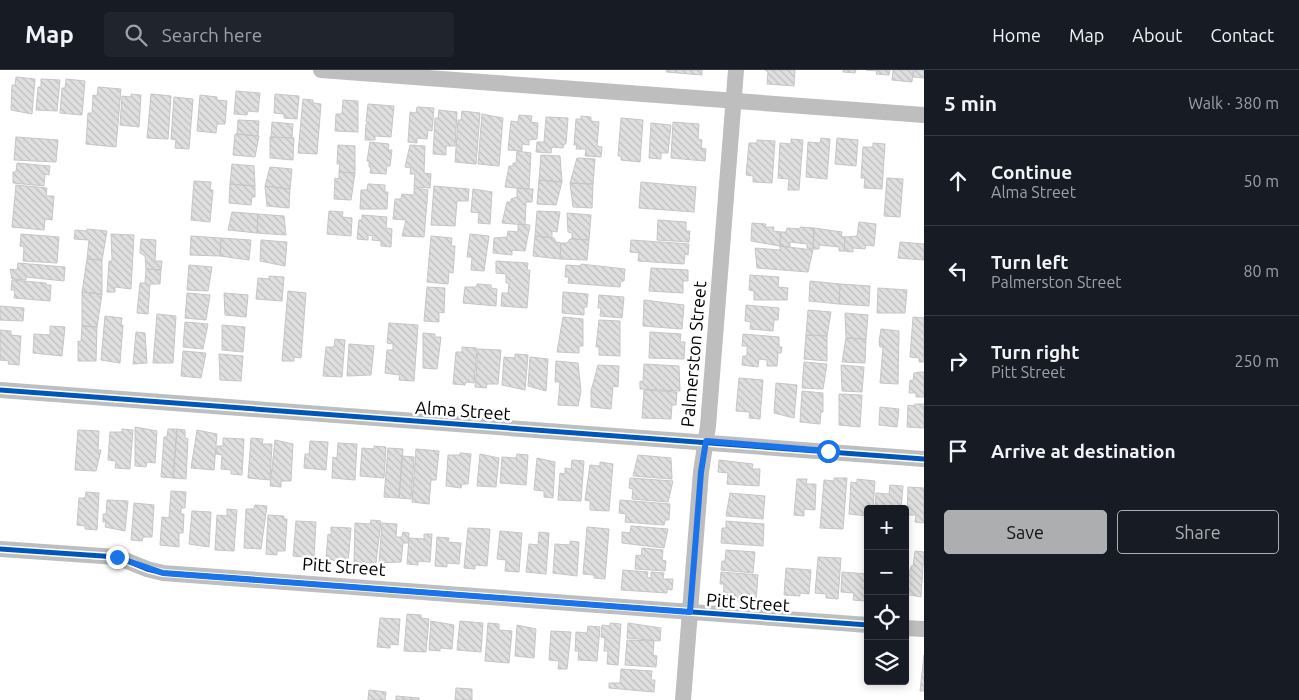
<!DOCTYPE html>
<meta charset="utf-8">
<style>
:root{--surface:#171b24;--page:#20242c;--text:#f1f3f6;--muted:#9ea1a6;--line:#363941;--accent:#adaeaf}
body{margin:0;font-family:Ubuntu,sans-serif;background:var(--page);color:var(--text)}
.controls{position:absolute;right:15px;bottom:15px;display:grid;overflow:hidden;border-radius:5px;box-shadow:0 2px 8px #0003}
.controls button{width:45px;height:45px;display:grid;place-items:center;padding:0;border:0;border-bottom:1px solid var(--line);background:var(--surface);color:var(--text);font:25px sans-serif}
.stop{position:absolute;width:15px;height:15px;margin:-11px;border:4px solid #1a73e8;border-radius:50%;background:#fff}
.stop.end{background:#1a73e8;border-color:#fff;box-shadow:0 1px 5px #0008}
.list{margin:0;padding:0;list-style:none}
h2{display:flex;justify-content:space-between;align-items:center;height:65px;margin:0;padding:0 20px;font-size:21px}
h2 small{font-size:16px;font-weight:400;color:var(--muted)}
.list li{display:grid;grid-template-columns:32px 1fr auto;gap:15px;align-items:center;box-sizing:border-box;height:90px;padding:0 20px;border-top:1px solid var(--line)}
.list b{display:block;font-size:19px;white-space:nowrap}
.list p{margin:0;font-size:16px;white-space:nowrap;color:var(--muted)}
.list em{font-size:16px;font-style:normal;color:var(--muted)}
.actions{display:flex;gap:10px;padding:15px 20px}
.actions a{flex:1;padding:11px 0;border:1px solid var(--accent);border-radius:5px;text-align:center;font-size:18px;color:var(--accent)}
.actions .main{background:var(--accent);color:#111}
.icon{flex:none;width:28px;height:28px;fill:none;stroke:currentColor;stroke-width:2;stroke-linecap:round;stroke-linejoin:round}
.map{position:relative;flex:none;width:924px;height:630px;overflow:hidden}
header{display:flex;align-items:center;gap:30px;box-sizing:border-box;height:70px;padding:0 25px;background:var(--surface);border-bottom:1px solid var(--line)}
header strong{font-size:24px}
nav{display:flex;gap:28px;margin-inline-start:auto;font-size:18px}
.search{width:350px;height:45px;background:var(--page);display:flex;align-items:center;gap:12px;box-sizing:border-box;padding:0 18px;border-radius:5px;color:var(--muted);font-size:19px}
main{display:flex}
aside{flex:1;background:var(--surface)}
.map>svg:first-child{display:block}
.building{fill:url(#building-back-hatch);stroke:#c6c6c6}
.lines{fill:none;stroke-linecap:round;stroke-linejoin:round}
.minor{stroke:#bebebe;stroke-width:16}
.cycleway-casing{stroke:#fff;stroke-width:8}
.cycleway{stroke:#0057b8;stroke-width:5}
.route{stroke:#1a73e8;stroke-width:6}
.labels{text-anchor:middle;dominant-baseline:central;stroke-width:5;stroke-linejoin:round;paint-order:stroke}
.street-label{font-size:18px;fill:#000;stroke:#fff}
</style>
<header>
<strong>Map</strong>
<div class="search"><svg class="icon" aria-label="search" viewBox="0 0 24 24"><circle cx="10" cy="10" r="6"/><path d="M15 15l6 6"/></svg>Search here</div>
<nav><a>Home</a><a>Map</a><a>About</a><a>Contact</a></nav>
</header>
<main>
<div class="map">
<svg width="924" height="630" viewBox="0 0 924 630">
<defs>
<pattern id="building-back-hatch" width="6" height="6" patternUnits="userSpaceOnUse" patternTransform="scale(1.25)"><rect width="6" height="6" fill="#dfdfdf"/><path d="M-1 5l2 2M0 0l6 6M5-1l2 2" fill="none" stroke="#bebebe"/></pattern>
</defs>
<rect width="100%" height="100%" fill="#fff"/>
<!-- building -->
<path class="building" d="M 667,0 L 702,0 L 702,5 L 666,2 Z
M 765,0 L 795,0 L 794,16 L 767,14 L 768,2 Z
M 843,0 L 856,0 L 855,3 L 843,2 Z
M 866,0 L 890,0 L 889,5 L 876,4 L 877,1 Z
M 893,0 L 913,0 L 912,12 L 892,10 Z
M 914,0 L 924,0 L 924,8 L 913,7 Z
M 16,7 L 35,9 L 32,44 L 11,40 L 12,15 L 15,15 Z
M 41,9 L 60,10 L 57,41 L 36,40 L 38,17 L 41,17 Z
M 66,9 L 85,11 L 82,45 L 60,43 L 62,18 L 65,18 Z
M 98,17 L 121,19 L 116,77 L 86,74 L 88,43 L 92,43 L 93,25 L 97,26 Z
M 236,21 L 260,23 L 258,42 L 248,41 L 247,45 L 234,44 Z
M 131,24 L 141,25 L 139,57 L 120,55 L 122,26 L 131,27 Z
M 151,24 L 171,26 L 168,69 L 147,68 Z
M 275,24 L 299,26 L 297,49 L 284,48 L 284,44 L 274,43 Z
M 200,25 L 217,27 L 217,30 L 227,31 L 225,54 L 217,54 L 216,63 L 197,61 Z
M 174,27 L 193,29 L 189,79 L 175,78 L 176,70 L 171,69 Z
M 303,29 L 313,30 L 313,33 L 321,34 L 317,84 L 298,83 Z
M 343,30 L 358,31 L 358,62 L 335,61 L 336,44 L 342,44 Z
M 368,34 L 394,36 L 391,67 L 375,66 L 375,70 L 365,70 L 366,54 L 369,52 L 366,52 Z
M 417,37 L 434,38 L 432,61 L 428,60 L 427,69 L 417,68 L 417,73 L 408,72 L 410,42 L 416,43 Z
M 439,40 L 457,42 L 455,76 L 446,76 L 446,85 L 433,84 L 435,48 L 438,48 Z
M 462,41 L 480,43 L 476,94 L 455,92 L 458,50 L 461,50 Z
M 482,44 L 503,48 L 499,96 L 478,94 Z
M 519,45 L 532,46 L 531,52 L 538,53 L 537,69 L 529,70 L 529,75 L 522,74 L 522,81 L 508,80 L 511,51 L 518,52 Z
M 581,46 L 591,47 L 591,51 L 599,52 L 597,76 L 602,77 L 601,87 L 585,86 L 586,79 L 576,79 L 577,75 L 574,75 L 576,49 L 581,49 Z
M 546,47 L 568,48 L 566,74 L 564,74 L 563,78 L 552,77 L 551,83 L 536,82 L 537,72 L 544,72 Z
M 621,48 L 643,50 L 640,92 L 621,90 L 621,86 L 618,86 Z
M 238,50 L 259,51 L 258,66 L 237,64 Z
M 272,52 L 293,54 L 292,68 L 271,67 Z
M 673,52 L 699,54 L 698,69 L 702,70 L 701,78 L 706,79 L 705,91 L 671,88 Z
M 651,53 L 671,55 L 668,83 L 661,83 L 661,89 L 649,88 Z
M 235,64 L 259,66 L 255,87 L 233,85 Z
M 16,67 L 58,70 L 56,92 L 14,90 Z
M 270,67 L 294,68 L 293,90 L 270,88 Z
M 821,68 L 830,69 L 827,109 L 806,107 L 808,72 L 820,73 Z
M 837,68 L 858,70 L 856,96 L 835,94 Z
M 791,69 L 803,70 L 799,120 L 788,120 L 789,109 L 778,108 L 780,73 L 791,74 Z
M 757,70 L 775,71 L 772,113 L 753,112 L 753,106 L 746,105 L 749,73 L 757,73 Z
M 370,72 L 389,74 L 388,80 L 392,80 L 390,96 L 387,96 L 386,104 L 370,103 L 371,97 L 369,97 L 369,91 L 367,91 Z
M 873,73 L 885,74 L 882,119 L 864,118 L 865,108 L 861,108 L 863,77 L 873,77 Z
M 338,75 L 355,76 L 355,103 L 339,102 L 340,94 L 337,94 Z
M 410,75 L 425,76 L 424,103 L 431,104 L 430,118 L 414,117 L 415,104 L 410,104 L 411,98 L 405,97 Z
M 517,81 L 531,83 L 529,119 L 505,117 L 509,96 L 513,96 L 513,93 L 516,93 Z
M 541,85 L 560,86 L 562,112 L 539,110 Z
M 577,88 L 595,89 L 593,114 L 570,113 Z
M 17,93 L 50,96 L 49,105 L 45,104 L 44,116 L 13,113 L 13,102 L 16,102 Z
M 232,94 L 254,96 L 255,116 L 230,114 Z
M 270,97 L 292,99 L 290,119 L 265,116 Z
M 339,102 L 355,103 L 351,130 L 334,129 L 335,108 L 339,109 Z
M 887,108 L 903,109 L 900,147 L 884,146 Z
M 539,110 L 562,112 L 556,135 L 537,134 Z
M 194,111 L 211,112 L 210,120 L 213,120 L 210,152 L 191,150 Z
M 641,112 L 696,117 L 694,142 L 639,138 Z
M 570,113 L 593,114 L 592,138 L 573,137 Z
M 230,114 L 255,116 L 255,127 L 252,127 L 251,135 L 229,133 Z
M 368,114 L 385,115 L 385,122 L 388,122 L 387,139 L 360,139 L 361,120 L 367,120 Z
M 16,115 L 47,118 L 46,126 L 54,126 L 52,150 L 45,149 L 44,160 L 12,157 Z
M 265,116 L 290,119 L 289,138 L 267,136 Z
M 434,116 L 469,119 L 468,131 L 457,131 L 455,156 L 431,155 Z
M 414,118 L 428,120 L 424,167 L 402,166 L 406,150 L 393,149 L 395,129 L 401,129 L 402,124 L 414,125 Z
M 517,118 L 533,119 L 532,132 L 526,132 L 525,155 L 502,153 L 507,132 L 511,132 L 511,129 L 517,127 Z
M 473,119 L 492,122 L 490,154 L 478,153 L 479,143 L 471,142 Z
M 329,141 L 343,142 L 342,147 L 352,148 L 351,166 L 327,164 Z
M 537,141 L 560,142 L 557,162 L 552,161 L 552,168 L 535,166 Z
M 232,142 L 258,144 L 257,163 L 228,160 Z
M 567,143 L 591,145 L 589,170 L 572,169 L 572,163 L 568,162 Z
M 258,144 L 284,146 L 286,165 L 257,163 Z
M 362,145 L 387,147 L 386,158 L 392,159 L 391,177 L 381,176 L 381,171 L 372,170 L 373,166 L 368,165 L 368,170 L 357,169 L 359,150 L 362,150 Z
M 658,150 L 686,152 L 686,161 L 690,161 L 689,172 L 657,170 Z
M 859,152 L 876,154 L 874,176 L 866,175 L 865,179 L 853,178 L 853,182 L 844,181 L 845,167 L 857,166 Z
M 752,153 L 766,154 L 765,157 L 774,157 L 773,161 L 781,162 L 780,176 L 751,171 Z
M 518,154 L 530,155 L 525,181 L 512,180 L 512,185 L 493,183 L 494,168 L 507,167 L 508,161 L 518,162 Z
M 800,157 L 814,158 L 813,179 L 807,178 L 807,174 L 790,172 L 790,177 L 780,176 L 781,162 L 786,162 L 787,158 L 800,159 Z
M 814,158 L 842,162 L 841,166 L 845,167 L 844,181 L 839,181 L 839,177 L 819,175 L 819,179 L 813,179 Z
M 87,159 L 107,161 L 102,190 L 87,189 L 89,170 L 74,169 L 75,160 L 87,161 Z
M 21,164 L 59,167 L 57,193 L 23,191 L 24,177 L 20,176 Z
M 111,164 L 134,165 L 131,219 L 115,217 L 115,222 L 107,222 L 109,191 L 112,191 Z
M 470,164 L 489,166 L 484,201 L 471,200 L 472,187 L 467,187 Z
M 191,166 L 221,168 L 220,186 L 190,185 Z
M 431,166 L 452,168 L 451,176 L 455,176 L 453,203 L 449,202 L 448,214 L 427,212 Z
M 535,166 L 554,168 L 556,172 L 561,173 L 560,189 L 533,186 Z
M 221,168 L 251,170 L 249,190 L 220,186 Z
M 141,169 L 156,170 L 155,191 L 162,191 L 161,200 L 146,199 L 145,186 L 140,183 Z
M 570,169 L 589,170 L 587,190 L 560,189 L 561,173 L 567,173 Z
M 261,170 L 287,172 L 285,196 L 260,191 Z
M 631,170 L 689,174 L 688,185 L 685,184 L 684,194 L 638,191 L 639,183 L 630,182 Z
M 900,172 L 924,174 L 924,190 L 898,188 Z
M 780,176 L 813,180 L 808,202 L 757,198 L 755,178 L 780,180 Z
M 87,189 L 102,190 L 102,224 L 82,222 Z
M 496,191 L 528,193 L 527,200 L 530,200 L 527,238 L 501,236 L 502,223 L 508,223 L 509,213 L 506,213 L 506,204 L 496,203 Z
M 18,193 L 65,197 L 64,211 L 26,207 L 26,210 L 12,209 L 10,199 L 17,200 Z
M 581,194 L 625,199 L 624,211 L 621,211 L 620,217 L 568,213 L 569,207 L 565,207 L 566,195 L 581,196 Z
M 189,195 L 212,197 L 208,221 L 187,220 Z
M 651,198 L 688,200 L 688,211 L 683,211 L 683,223 L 649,221 Z
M 146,199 L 161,200 L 160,214 L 150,214 L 148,244 L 137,243 L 140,213 L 145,213 Z
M 750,205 L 779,207 L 778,217 L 788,218 L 787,230 L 754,230 L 754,221 L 749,220 Z
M 269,206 L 284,207 L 282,231 L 256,229 L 258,208 L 269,209 Z
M 12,210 L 46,213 L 46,215 L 51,215 L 50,231 L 14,228 L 15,220 L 11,220 Z
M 810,211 L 840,214 L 839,234 L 809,231 Z
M 477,214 L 491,215 L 491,218 L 497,219 L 496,236 L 463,233 L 465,217 L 476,217 Z
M 840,214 L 870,216 L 869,236 L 839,234 Z
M 427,217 L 445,218 L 444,243 L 439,242 L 439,252 L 424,251 Z
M 878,218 L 907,220 L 905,243 L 877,243 Z
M 288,221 L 306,223 L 301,288 L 294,287 L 294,291 L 282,291 Z
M 82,222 L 102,224 L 97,257 L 82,256 Z
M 563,222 L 588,224 L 587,237 L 584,237 L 584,245 L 562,243 Z
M 187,223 L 210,225 L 206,250 L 185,248 Z
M 224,223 L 248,225 L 246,247 L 225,245 Z
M 599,225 L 624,227 L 622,248 L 600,246 L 601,238 L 598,238 Z
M 644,230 L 684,235 L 682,259 L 643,256 Z
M 746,235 L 779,238 L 778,250 L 774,250 L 773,261 L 750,259 L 751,252 L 745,251 Z
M 0,236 L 24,238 L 23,251 L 0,250 Z
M 808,240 L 831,242 L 827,266 L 806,265 Z
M 845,243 L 868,245 L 866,269 L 846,268 Z
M 157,244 L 176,246 L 173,293 L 153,293 Z
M 105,246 L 122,248 L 121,255 L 123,255 L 120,293 L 101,290 Z
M 563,247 L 583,249 L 583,276 L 579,276 L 579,283 L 557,282 Z
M 913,247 L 924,248 L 924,292 L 919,292 L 919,288 L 910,287 Z
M 599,250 L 620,251 L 620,286 L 599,285 L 599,277 L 596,277 Z
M 185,252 L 208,254 L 203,279 L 183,277 Z
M 389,253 L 418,255 L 414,311 L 399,310 L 400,305 L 385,303 L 387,280 L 393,280 L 393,274 L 387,273 Z
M 222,255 L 245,257 L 243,282 L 222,280 Z
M 50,256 L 65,257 L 62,286 L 33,283 L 34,264 L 50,265 Z
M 82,256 L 97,257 L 96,291 L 78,291 L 78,271 L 81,272 Z
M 881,259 L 899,261 L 898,314 L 880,313 L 883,277 L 880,277 L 879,272 Z
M 0,260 L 11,261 L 11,265 L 21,266 L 19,295 L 8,294 L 9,291 L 0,290 Z
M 136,262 L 145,263 L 147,293 L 133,294 Z
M 650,262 L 681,264 L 680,272 L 685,272 L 684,289 L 649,288 Z
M 423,263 L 435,264 L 435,267 L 441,267 L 437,299 L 423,298 Z
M 743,264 L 779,267 L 779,277 L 782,277 L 781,283 L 778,283 L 777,296 L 767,296 L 767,290 L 759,289 L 758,297 L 742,295 L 743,286 L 747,286 L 747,276 L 742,276 Z
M 806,265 L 827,266 L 827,291 L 804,289 Z
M 846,268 L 866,269 L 865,293 L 842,292 Z
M 335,269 L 345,270 L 342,307 L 323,306 L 326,277 L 334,277 Z
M 349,274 L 374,276 L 371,305 L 347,306 Z
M 462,277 L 477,278 L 474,313 L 466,312 L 465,315 L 453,314 L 456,282 L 462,282 Z
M 478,279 L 501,280 L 498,314 L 487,314 L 486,318 L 475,317 Z
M 183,281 L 206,283 L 201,308 L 181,306 Z
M 219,284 L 243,286 L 241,311 L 220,310 Z
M 515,284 L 528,285 L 525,320 L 502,315 L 504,287 L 515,288 Z
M 530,287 L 548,289 L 546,321 L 528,316 Z
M 556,291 L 578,293 L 581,321 L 578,336 L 558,335 L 560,312 L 555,312 Z
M 804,292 L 827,294 L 823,319 L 802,318 Z
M 644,294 L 679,296 L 680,321 L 640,319 L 640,311 L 643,312 Z
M 598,295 L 619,296 L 618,317 L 613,316 L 611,339 L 591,337 L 591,321 Z
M 841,295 L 864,297 L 862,322 L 842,321 Z
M 921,302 L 924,302 L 924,327 L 916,327 L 916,323 L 909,323 L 910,310 L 913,311 L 914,303 Z
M 739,308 L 763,310 L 760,349 L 749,348 L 750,342 L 736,341 Z
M 776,313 L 797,315 L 794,348 L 774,343 Z
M 644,320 L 677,322 L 676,335 L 672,335 L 671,349 L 642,348 Z
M 802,321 L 823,323 L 823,342 L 821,342 L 820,354 L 800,352 Z
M 839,324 L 862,325 L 860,357 L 839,355 Z
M 915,334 L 924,334 L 924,358 L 907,357 L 908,335 L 914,336 Z
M 880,337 L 899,339 L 897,357 L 879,355 Z
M 135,357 L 157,361 L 155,393 L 147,392 L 146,397 L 135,396 Z
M 122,359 L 133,360 L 130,399 L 115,398 L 116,391 L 108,390 L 110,362 L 122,362 Z
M 168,359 L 177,359 L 173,408 L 161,407 L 164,367 L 167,367 Z
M 177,359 L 185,360 L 185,368 L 188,369 L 186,409 L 173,408 Z
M 78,360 L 99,361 L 98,380 L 101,380 L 96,401 L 75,400 Z
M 197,360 L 217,364 L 214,400 L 191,398 Z
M 223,368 L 244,369 L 242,405 L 231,404 L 231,400 L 221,399 L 222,385 L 216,384 L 217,376 L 223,376 Z
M 251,368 L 263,369 L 262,374 L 272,374 L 270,410 L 248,408 Z
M 275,370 L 293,374 L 291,411 L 281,411 L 281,417 L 270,416 Z
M 310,371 L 328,372 L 326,400 L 304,398 L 305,384 L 309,384 Z
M 338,373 L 357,374 L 355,410 L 332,408 L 333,387 L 337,388 Z
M 374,376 L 386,377 L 384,408 L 360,406 L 362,378 L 374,379 Z
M 388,378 L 403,379 L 399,428 L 384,427 Z
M 416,379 L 439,381 L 436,410 L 431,410 L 429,434 L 412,432 Z
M 460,383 L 471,384 L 468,414 L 462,414 L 461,418 L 446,416 L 448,385 L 460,385 Z
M 480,384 L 499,388 L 496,417 L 477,416 Z
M 517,384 L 528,385 L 526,415 L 500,413 L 502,387 L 516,388 Z
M 638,385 L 671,388 L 672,409 L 633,406 Z
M 402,386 L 414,387 L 411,429 L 399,428 Z
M 537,388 L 555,392 L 553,428 L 544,427 L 544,421 L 534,420 Z
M 572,390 L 584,391 L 581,431 L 558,430 L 560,403 L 565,404 L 565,398 L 571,399 Z
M 719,390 L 753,394 L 752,399 L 760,399 L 759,416 L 727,414 L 728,403 L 718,402 Z
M 600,392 L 613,394 L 609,441 L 590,440 L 590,431 L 585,430 L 590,395 L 600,396 Z
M 630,408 L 673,411 L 668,432 L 632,429 L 633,419 L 629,418 Z
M 834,408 L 847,408 L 843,459 L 820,458 L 824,410 L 834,411 Z
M 797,409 L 807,409 L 806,414 L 816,414 L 815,440 L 804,439 L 804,446 L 794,445 Z
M 857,409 L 875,411 L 873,439 L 868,439 L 868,446 L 849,444 L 851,412 L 857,413 Z
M 890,415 L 903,416 L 901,439 L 875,439 L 876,423 L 889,424 Z
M 908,417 L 924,418 L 924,453 L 915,452 L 916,445 L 907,445 Z
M 171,421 L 186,422 L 185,438 L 181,438 L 181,444 L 184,444 L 183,463 L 179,463 L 179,477 L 160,475 L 162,447 L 169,448 Z
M 86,422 L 99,423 L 97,460 L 85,459 L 85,456 L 77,455 L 79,428 L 85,428 Z
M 730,423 L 765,426 L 763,449 L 726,446 Z
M 107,430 L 128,431 L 125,461 L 105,457 L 106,452 L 103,452 L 103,444 L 106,444 Z
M 620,430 L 670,434 L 669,450 L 665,450 L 664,455 L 625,452 L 626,444 L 619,443 Z
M 134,433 L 154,435 L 152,467 L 143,467 L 142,471 L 131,470 Z
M 255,435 L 267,436 L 261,479 L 244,478 L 246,439 L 254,439 Z
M 227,439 L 237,440 L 234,481 L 215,480 L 217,445 L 227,446 Z
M 192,441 L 211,442 L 209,477 L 189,474 Z
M 268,445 L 284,446 L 284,449 L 287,449 L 285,481 L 277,481 L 277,485 L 266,484 Z
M 371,450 L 381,451 L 376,493 L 354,492 L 355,453 L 370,454 Z
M 296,451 L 316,452 L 314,488 L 293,486 Z
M 726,451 L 764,454 L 763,476 L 721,473 L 722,458 L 726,458 Z
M 382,453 L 397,454 L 396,467 L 402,467 L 403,462 L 409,463 L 408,473 L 403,473 L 401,492 L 379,493 Z
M 631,456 L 668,459 L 664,478 L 622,473 L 622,462 L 630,463 Z
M 331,457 L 351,458 L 348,493 L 326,489 L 328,464 L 331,465 Z
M 587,457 L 609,459 L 605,509 L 594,508 L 594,505 L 583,504 Z
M 468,458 L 490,459 L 487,496 L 475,495 L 475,499 L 464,498 Z
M 500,461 L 522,463 L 519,502 L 505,501 L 506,490 L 497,489 Z
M 539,462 L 549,463 L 546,504 L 526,502 L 529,474 L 538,475 Z
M 424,464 L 432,464 L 430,492 L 418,491 L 418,495 L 407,494 L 409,468 L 424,469 Z
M 437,467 L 449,468 L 448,472 L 461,473 L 459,494 L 447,493 L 447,497 L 435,496 Z
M 570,471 L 579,472 L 577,506 L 553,503 L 555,474 L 570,475 Z
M 642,478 L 663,480 L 662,490 L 666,491 L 665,501 L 635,499 L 636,485 L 641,486 Z
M 726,480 L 755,482 L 753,503 L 721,500 L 722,491 L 725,491 Z
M 915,481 L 924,482 L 921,527 L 905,524 L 905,500 L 910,501 L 911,496 L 913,496 Z
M 818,487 L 841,488 L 838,529 L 826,528 L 826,524 L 815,523 Z
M 786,498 L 811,500 L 809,524 L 800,523 L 800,526 L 784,525 Z
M 623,500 L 648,502 L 647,507 L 651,508 L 651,502 L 664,503 L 663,509 L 673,509 L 672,520 L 667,519 L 667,523 L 621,520 Z
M 721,502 L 758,505 L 756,532 L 723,530 L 724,514 L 720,514 Z
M 842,502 L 868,504 L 865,531 L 853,530 L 854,523 L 841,522 Z
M 407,544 L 421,545 L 421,548 L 429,549 L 426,582 L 404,581 Z
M 380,548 L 400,549 L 398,575 L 390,574 L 390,578 L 377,577 Z
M 431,551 L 454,555 L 452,579 L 440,578 L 440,581 L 429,580 Z
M 460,551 L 483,553 L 481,582 L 457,580 Z
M 488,553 L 499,554 L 499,560 L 512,561 L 509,593 L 485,591 Z
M 610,553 L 621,554 L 618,595 L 607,594 L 608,581 L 604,581 L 605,568 L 601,567 L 602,555 L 610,556 Z
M 628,553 L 661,558 L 660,571 L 627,568 Z
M 517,555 L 536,559 L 534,588 L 515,586 Z
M 588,556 L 600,557 L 597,591 L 578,590 L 579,581 L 575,581 L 576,562 L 587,563 Z
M 551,561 L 571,562 L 567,599 L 558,599 L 559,591 L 549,590 Z
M 627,570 L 654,571 L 653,585 L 657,586 L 656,597 L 625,595 Z
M 924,585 L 924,621 L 920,621 Z
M 621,599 L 652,601 L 651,610 L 655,610 L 654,622 L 609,618 L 609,613 L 620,613 Z
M 456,618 L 472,619 L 472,630 L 455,630 Z
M 369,620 L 386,622 L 385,630 L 368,630 Z
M 396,626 L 419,628 L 419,630 L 396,630 Z"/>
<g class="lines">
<!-- minor -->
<path class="minor" d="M 321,0 L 924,45
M 0,320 L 924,389
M 0,479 L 117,487 L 147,499 L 163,503 L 868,555
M 905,558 L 924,559
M 683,630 L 701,402 L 708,356 L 736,0"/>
<!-- cycleway casing -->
<g class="cycleway-casing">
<path id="cycleway" d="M 0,320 L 924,389
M 0,479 L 117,487 L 147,499 L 163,503 L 868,555"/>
</g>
<!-- cycleway -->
<use href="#cycleway" class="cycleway"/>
</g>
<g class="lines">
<!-- route -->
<path class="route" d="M 117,487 L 163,503 L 690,542 L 701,402 L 706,371 L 828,381"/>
</g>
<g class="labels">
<!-- street labels -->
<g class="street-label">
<text transform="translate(693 284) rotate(-85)">Palmerston Street</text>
<text transform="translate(463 340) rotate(4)">Alma Street</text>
<text transform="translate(344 496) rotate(4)">Pitt Street</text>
<text transform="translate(748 532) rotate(4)">Pitt Street</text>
</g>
</g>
</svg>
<div class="controls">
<button>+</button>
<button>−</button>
<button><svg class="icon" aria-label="locate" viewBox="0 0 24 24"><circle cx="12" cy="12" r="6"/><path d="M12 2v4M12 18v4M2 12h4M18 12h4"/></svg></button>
<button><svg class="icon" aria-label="layers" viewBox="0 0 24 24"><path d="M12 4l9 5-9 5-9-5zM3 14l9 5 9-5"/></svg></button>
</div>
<div class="stop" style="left:828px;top:381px"></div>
<div class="stop end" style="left:117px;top:487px"></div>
</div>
<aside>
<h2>5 min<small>Walk · 380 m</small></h2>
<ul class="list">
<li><svg class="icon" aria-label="ahead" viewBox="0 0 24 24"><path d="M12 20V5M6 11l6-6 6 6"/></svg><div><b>Continue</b><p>Alma Street</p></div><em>50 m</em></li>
<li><svg class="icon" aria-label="left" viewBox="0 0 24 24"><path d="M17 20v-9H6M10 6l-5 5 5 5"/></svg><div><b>Turn left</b><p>Palmerston Street</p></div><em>80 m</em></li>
<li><svg class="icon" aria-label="right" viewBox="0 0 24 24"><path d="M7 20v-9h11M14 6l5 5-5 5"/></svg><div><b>Turn right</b><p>Pitt Street</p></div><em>250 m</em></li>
<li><svg class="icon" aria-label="arrive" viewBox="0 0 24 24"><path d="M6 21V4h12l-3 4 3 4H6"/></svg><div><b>Arrive at destination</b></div></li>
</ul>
<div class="actions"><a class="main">Save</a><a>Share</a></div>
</aside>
</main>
